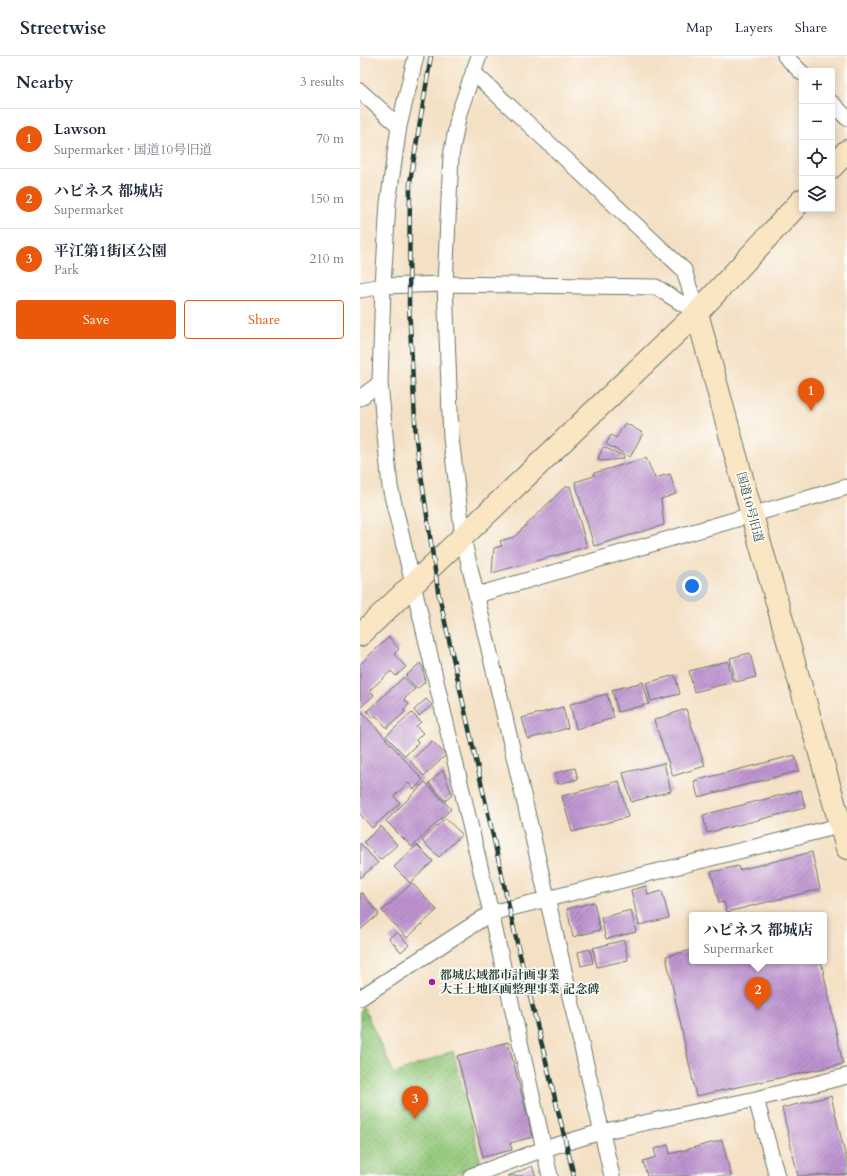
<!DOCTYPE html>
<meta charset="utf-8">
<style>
:root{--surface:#fff;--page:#f6f6f7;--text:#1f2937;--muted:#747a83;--line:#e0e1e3;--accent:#ea580c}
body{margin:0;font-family:Cardo,"Noto Serif JP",serif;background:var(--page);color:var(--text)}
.controls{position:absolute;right:12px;top:12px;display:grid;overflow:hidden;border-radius:4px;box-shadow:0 2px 10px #0003}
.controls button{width:36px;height:36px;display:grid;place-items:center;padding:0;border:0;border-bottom:1px solid var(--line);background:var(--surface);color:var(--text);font:20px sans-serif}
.you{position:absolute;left:332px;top:530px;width:14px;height:14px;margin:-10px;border:3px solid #fff;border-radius:50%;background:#1a73e8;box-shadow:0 0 0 6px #1a73e833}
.badge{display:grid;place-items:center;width:26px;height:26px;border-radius:50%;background:var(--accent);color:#fff;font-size:13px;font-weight:700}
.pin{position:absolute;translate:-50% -33px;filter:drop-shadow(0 1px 2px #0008)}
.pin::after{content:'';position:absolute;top:21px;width:14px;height:12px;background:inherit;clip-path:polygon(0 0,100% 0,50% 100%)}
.popup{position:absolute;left:329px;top:856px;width:138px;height:52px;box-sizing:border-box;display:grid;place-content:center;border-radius:4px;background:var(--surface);filter:drop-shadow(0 1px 3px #0005);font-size:13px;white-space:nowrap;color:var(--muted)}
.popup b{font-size:15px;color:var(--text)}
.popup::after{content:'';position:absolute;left:50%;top:100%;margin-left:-8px;border:8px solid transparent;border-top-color:var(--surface)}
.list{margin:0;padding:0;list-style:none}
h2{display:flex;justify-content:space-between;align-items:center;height:52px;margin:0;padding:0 16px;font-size:17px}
h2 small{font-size:13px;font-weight:400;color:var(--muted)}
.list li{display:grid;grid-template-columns:26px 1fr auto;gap:12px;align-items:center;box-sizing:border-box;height:60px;padding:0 16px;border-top:1px solid var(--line)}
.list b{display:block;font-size:15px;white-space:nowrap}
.list p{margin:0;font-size:13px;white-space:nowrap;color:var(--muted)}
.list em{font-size:13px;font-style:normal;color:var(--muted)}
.actions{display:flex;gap:8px;padding:12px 16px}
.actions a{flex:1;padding:9px 0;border:1px solid var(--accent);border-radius:4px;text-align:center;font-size:14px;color:var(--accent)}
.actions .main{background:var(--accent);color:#fff}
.icon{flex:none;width:22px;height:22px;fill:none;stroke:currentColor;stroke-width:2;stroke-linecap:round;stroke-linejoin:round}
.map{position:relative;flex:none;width:487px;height:1120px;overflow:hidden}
header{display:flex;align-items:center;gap:24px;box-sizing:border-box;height:56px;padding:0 20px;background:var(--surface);border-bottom:1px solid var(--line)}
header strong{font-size:19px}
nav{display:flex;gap:22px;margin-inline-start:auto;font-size:14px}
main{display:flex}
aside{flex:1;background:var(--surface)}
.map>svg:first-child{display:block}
.grass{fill:url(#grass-dots);stroke:#588256}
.building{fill:url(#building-hatch)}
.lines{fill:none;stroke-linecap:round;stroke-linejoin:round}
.street-casing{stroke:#6a7666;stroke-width:17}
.secondary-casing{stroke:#6a7666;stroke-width:24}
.street{stroke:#fff;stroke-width:15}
.secondary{stroke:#fbe6c4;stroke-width:22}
.rail-casing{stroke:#1f3d34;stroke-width:4.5}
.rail{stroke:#fdfcf7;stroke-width:3;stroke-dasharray:9;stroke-linecap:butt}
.poi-dot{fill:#b5179e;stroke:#fdfcf7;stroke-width:1.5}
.labels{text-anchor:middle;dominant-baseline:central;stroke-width:3.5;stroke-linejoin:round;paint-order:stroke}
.street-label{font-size:12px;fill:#1f3d34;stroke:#fdfcf7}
.poi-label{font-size:12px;font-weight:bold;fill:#1f3d34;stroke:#fdfcf7;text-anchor:start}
</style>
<header>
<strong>Streetwise</strong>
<nav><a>Map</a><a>Layers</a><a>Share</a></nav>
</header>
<main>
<aside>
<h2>Nearby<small>3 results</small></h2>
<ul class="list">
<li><span class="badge">1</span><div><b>Lawson</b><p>Supermarket · 国道10号旧道</p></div><em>70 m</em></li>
<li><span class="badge">2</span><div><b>ハピネス 都城店</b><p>Supermarket</p></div><em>150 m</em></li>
<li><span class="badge">3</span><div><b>平江第1街区公園</b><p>Park</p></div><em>210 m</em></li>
</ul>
<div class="actions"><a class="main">Save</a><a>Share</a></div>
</aside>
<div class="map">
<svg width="487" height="1120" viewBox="0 0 487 1120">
<defs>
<pattern id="grass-dots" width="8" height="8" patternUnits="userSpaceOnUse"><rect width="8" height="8" fill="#92c779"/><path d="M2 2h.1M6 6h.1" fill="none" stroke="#77a364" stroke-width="1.8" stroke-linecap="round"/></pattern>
<pattern id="building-hatch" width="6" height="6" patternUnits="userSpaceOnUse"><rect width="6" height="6" fill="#be93d0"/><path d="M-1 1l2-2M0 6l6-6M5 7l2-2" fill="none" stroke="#9a79aa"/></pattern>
</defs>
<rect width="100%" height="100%" fill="#fdfcf7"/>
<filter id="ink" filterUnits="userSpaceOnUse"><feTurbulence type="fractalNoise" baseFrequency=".025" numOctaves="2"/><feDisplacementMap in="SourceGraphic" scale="8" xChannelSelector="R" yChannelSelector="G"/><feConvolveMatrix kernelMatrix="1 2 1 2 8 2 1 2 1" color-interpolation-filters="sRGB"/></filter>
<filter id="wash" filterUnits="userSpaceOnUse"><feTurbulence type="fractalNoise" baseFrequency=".012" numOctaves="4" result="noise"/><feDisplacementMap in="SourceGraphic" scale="16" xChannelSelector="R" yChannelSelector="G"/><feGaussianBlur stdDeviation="0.9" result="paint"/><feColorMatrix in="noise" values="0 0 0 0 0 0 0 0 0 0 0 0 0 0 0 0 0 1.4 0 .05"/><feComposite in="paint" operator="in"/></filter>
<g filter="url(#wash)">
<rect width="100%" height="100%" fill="#f4e0c4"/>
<!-- grass -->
<path class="grass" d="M 4,952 L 34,1018 L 93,995 L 121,1108 L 91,1120 L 0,1120 L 0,955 Z"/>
<g id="blocks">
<!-- building -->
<path class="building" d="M 265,367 L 283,377 L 270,401 L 246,388 L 251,379 L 256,382 Z
M 243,391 L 264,400 L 263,403 L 242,405 L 238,403 Z
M 286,402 L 295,422 L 310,418 L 316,438 L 301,443 L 304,469 L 234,490 L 215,426 L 234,420 L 234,417 Z
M 210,430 L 227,491 L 132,517 L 134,492 L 142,490 L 140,485 L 154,481 L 205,431 Z
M 29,581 L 39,593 L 34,598 L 46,611 L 36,620 L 31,615 L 10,634 L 14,639 L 0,652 L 0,608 Z
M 390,597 L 396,621 L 376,626 L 370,602 Z
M 368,605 L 373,626 L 334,636 L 329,615 Z
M 60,607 L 63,611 L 65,626 L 57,633 L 46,620 Z
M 315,619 L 320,638 L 291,645 L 286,627 Z
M 44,621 L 55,633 L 44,643 L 49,648 L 43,654 L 45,656 L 27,672 L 16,660 L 13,662 L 7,655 Z
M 283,626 L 289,648 L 258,656 L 252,634 Z
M 247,638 L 254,662 L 216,673 L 210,648 Z
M 66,643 L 72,649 L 59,660 L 54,654 Z
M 203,651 L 208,672 L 168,683 L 162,662 Z
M 326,653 L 345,710 L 313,720 L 294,664 Z
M 0,654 L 63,724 L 54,733 L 48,727 L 34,740 L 40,747 L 12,772 L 0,758 Z
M 52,657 L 61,666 L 56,670 L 63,677 L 56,684 L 58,687 L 45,700 L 26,680 Z
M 72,685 L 86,699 L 64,720 L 50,705 Z
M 435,699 L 439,715 L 338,741 L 334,725 Z
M 304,707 L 311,735 L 271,746 L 263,717 Z
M 215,712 L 218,723 L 198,728 L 195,717 Z
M 83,714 L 92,739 L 85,745 L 69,727 Z
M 259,725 L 268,761 L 212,776 L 202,740 Z
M 65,726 L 91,753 L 52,791 L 26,765 Z
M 441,734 L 445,752 L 347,777 L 343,759 Z
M 85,762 L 102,778 L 79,801 L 62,785 Z
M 21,770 L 37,789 L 20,804 L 4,786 Z
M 0,787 L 18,807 L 0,822 Z
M 57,789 L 73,805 L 50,827 L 34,811 Z
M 452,796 L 460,833 L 367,856 L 364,846 L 359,847 L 351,816 L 378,810 L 379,814 Z
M 52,827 L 77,854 L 47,882 L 22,855 Z
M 286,830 L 288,839 L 302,835 L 309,862 L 279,869 L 271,834 Z
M 2,837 L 19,858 L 0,874 L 0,838 Z
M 234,846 L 240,874 L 213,881 L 207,853 Z
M 271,854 L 276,876 L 246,883 L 241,862 Z
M 37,876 L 49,889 L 41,896 L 29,882 Z
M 264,884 L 268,904 L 237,911 L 233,892 Z
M 230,893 L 233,907 L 221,910 L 218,896 Z
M 332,894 L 332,905 L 461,905 L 483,1008 L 336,1040 L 306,900 Z
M 148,986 L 173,1081 L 150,1087 L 152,1094 L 123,1101 L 97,1000 Z
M 471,1040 L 487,1106 L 487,1118 L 438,1120 L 422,1052 Z
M 362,1084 L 371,1120 L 287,1120 L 283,1105 L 296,1101 L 294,1093 L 308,1089 L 310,1098 Z
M 172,1110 L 176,1120 L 148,1120 Z"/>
</g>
</g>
<g filter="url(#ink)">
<use href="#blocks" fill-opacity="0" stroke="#6a7666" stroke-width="1"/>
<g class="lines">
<!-- street casing -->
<g class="street-casing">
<path id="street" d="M 56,0 L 39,70 L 28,147 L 23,230 L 20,327 L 30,431 L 131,857 L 190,1120
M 119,0 L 99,57 L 91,100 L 85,228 L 91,382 L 103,482 L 252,1120
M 425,0 L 442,17
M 113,16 L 324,214 L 337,257
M 0,35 L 39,70
M 472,47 L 487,62
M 0,234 L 23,230 L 85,228 L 296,231 L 337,257
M 0,342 L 20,327
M 117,539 L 487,431
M 0,942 L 131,857 L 487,768
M 396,1043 L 417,1120
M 111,1120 L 184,1093 L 241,1076 L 396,1043 L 487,1020"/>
</g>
<!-- secondary casing -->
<g class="secondary-casing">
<path id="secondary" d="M 472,111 L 487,95
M 337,257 L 392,459 L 487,792
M 0,579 L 337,257 L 442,144"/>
</g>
<!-- street -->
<use href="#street" class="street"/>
<!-- secondary -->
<use href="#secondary" class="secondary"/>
<!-- rail casing -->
<g class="rail-casing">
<path id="rail" d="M 71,0 L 50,126 L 49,249 L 56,384 L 78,535 L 158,891 L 214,1120"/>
</g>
<!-- rail -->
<use href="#rail" class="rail"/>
</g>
</g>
<!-- markers -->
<circle class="poi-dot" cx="72" cy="926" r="4"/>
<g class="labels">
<!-- street labels -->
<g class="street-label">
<text transform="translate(390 451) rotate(75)">国道10号旧道</text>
</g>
<!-- poi labels -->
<g class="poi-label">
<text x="80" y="919">都城広域都市計画事業<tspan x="80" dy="14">大王土地区画整理事業 記念碑</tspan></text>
</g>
</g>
</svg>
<div class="controls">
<button>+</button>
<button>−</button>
<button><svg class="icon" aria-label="locate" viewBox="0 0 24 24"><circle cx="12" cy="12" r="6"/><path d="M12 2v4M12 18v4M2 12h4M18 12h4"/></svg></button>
<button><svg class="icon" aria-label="layers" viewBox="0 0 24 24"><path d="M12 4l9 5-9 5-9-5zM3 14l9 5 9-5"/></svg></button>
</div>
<div class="you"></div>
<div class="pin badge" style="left:451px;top:355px">1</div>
<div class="pin badge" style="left:398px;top:954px">2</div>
<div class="popup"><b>ハピネス 都城店</b>Supermarket</div>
<div class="pin badge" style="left:55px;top:1063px">3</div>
</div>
</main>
